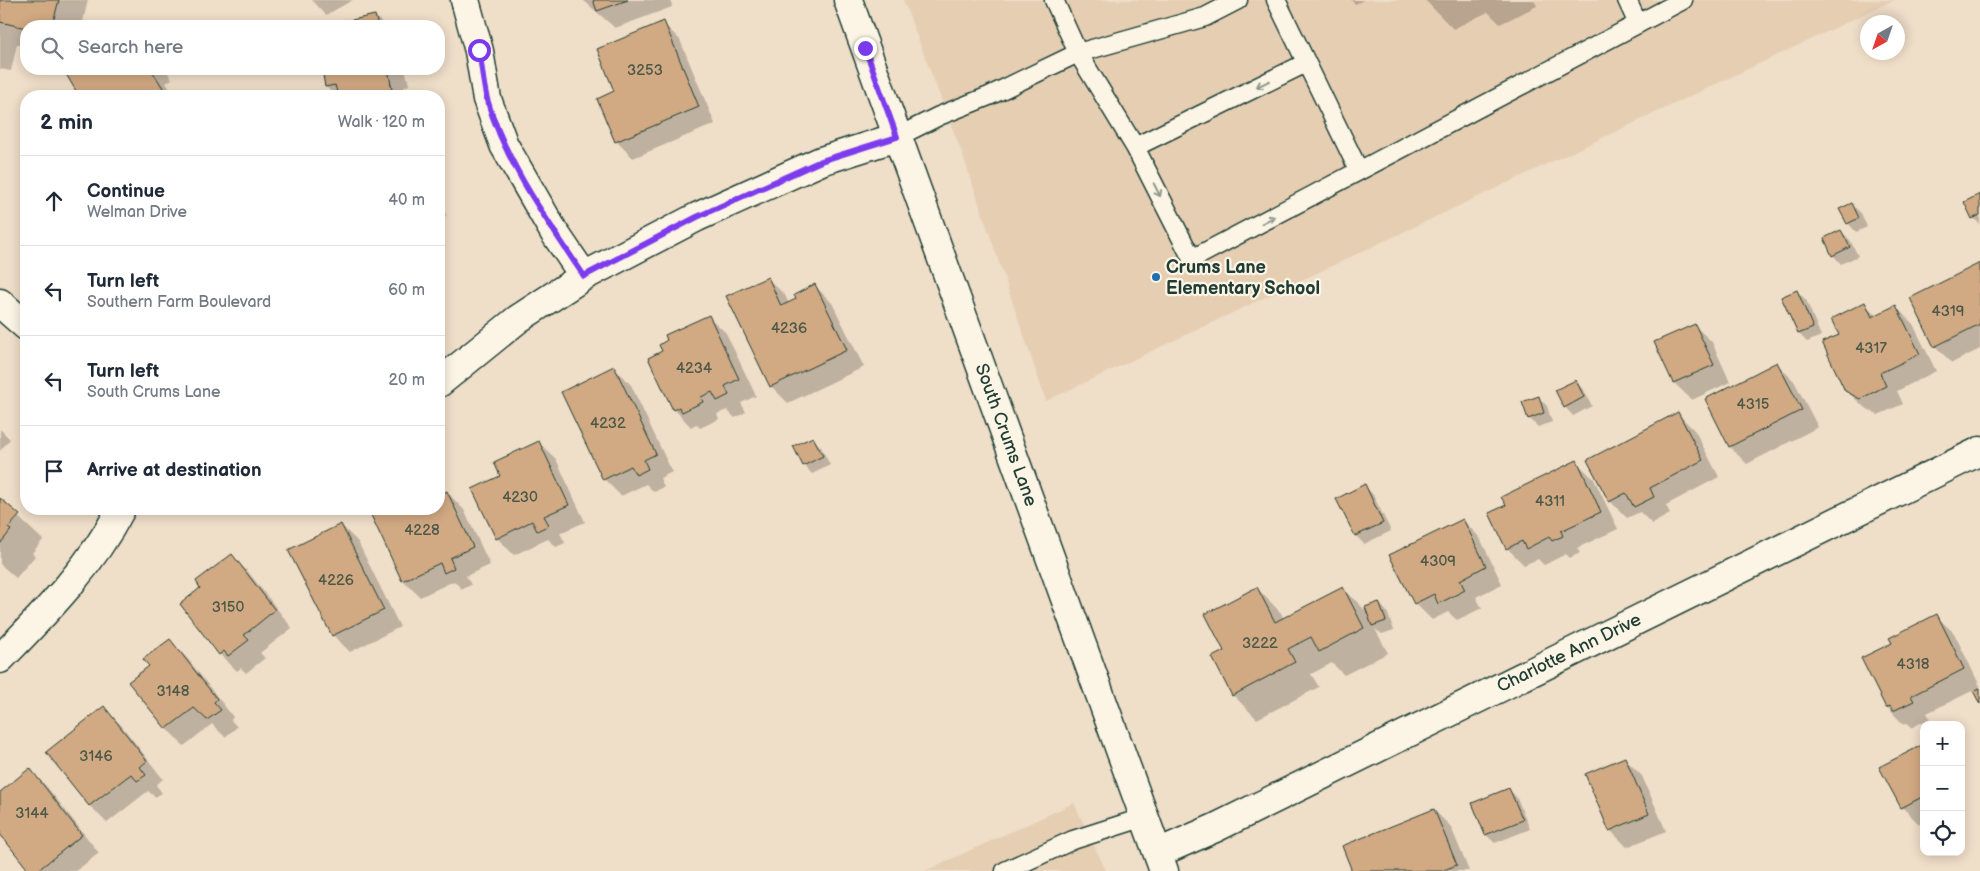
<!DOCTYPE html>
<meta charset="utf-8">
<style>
:root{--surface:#fff;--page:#f6f6f7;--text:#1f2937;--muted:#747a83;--line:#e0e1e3}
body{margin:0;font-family:"Balsamiq Sans",sans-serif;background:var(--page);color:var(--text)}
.controls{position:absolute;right:15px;bottom:15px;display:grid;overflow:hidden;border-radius:10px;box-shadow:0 2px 12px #0003}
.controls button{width:45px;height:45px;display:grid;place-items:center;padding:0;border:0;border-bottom:1px solid var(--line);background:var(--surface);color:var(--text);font:25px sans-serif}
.compass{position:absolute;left:1860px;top:15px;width:45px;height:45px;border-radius:50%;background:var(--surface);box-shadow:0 2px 12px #0003;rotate:220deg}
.stop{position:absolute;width:15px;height:15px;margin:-11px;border:4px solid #7c3aed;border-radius:50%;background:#fff}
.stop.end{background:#7c3aed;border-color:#fff;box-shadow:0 1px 5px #0008}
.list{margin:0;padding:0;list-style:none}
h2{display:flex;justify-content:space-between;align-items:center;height:65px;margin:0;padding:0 20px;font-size:21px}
h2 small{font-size:16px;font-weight:400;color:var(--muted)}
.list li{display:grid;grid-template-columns:32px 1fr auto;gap:15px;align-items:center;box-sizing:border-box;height:90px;padding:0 20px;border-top:1px solid var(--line)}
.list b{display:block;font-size:19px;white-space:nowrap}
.list p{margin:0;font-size:16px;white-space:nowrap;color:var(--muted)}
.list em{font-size:16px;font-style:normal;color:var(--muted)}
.icon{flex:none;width:28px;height:28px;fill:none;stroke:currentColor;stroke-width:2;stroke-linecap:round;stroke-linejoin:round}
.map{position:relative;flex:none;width:1980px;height:871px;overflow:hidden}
.search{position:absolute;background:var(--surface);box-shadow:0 2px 12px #0003;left:20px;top:20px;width:425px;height:55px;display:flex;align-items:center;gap:12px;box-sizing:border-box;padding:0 18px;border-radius:20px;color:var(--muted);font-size:19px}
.panel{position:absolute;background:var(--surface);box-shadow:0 2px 12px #0003;left:20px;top:90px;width:425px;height:425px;border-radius:20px}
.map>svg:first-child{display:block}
.built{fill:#e6ceb3}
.shadow{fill:#0003}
.building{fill:#d1a983;stroke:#1f3d34}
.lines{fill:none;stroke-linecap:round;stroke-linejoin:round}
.service-casing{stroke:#1f3d34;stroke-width:21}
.minor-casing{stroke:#1f3d34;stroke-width:31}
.service{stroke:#fcf5e5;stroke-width:18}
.minor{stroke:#fcf5e5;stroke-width:28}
.oneway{stroke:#8e998c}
.route{stroke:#7c3aed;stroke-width:6}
.poi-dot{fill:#1f6fb2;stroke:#fcf5e5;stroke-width:2}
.labels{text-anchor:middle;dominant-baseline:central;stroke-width:4.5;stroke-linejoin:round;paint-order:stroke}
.number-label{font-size:15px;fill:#4c5848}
.poi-label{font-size:18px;font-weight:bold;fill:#1f3d34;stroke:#fcf5e5;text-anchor:start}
.street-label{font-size:18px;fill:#1f3d34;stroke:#fcf5e5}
</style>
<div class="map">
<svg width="1980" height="871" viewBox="0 0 1980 871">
<rect width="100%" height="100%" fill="#efdec8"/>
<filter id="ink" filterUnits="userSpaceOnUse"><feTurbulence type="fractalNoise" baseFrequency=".02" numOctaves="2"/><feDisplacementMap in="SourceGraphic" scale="10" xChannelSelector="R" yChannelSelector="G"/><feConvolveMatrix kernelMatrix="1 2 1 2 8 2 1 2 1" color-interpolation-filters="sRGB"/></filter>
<g filter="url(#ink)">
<!-- built -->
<path class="built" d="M 903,0 L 1894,0 L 1046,401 L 962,153 Z
M 1074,803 L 1106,871 L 925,871 Z"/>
<!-- shadow -->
<path class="shadow" d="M 0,0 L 88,0 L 82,26 L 26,26 L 26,46 L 17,44 L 11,71 L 0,69 Z
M 312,0 L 353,0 L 326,15 Z
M 583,0 L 671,0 L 672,7 L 615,28 Z
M 1351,0 L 1364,0 L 1355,4 Z
M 1425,0 L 1534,0 L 1537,6 L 1500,24 L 1488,12 L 1453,29 Z
M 375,16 L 385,26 L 328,26 Z
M 663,23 L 680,40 L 715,124 L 633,158 L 616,141 Z
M 64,69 L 165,69 L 172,79 L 166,83 L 174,96 L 73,96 L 72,95 L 78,92 Z
M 333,69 L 405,69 L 409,85 L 404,87 L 406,96 L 336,96 L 326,87 L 334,73 Z
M 439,190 L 446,216 L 439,218 Z
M 1980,196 L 1980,224 L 1973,218 Z
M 1852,205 L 1861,213 L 1867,227 L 1856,232 L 1848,223 Z
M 1841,231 L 1850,240 L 1858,256 L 1841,264 L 1833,255 Z
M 1980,264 L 1980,349 L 1952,363 L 1935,346 Z
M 767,278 L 785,295 L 789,304 L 815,286 L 832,303 L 864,367 L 788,403 L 771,386 Z
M 1797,291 L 1806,300 L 1821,336 L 1807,342 L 1799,334 Z
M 1865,304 L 1877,316 L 1896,307 L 1913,324 L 1936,371 L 1897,391 L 1903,404 L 1878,415 L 1864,407 L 1846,390 L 1840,335 Z
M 708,316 L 726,333 L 756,396 L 741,403 L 746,412 L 735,418 L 727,410 L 717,414 L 719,419 L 700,428 L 696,424 L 691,427 L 674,409 L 650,358 L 664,352 L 669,341 Z
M 1694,325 L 1712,342 L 1730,382 L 1692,400 L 1674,383 L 1656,343 Z
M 1776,363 L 1794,381 L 1818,427 L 1747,464 L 1730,447 L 1706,399 Z
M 614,368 L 631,385 L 672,472 L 660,478 L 664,487 L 654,492 L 646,484 L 621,496 L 604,479 Z
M 1575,382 L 1584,390 L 1592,406 L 1573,416 L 1565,407 Z
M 1538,397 L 1547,406 L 1552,422 L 1538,427 L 1529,418 Z
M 1678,414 L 1695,431 L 1719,477 L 1666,505 L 1670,514 L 1652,524 L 1640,512 L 1627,518 L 1610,501 Z
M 0,429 L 10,439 L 0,451 Z
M 813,439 L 821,447 L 830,465 L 812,474 L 804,465 Z
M 538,442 L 556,459 L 585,522 L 560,533 L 565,543 L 556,547 L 548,539 L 514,555 L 497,538 L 502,476 Z
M 1576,462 L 1594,479 L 1618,529 L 1577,548 L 1580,553 L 1570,558 L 1566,554 L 1544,565 L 1538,559 L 1524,565 L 1507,548 L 1507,506 Z
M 1365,486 L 1373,495 L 1391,531 L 1364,544 L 1356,536 L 1337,499 Z
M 447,492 L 464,510 L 490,565 L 466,576 L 471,585 L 462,589 L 454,581 L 420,597 L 403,580 L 372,514 L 383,509 L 404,509 L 406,512 L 412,509 L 439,509 L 439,496 Z
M 0,500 L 43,540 L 32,553 L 35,556 L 16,578 L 0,564 Z
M 1463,520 L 1480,538 L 1502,584 L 1476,597 L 1482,608 L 1457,620 L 1448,612 L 1432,620 L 1415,603 Z
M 341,525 L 358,542 L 400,627 L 350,652 L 333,635 Z
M 232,556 L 249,573 L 292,628 L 260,653 L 265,658 L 246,673 L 241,668 L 237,671 L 220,654 L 202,588 Z
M 1257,588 L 1281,613 L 1284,619 L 1343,588 L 1369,614 L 1379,603 L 1387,612 L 1394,630 L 1382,634 L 1375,629 L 1388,653 L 1344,675 L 1332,663 L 1311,674 L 1319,687 L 1257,719 L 1233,695 L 1226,651 Z
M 1936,616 L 1954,633 L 1980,686 L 1980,702 L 1974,690 L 1927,713 L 1930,718 L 1911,728 L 1907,723 L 1904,725 L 1887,707 L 1863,659 L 1893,644 Z
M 170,641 L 187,658 L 233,717 L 231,720 L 237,727 L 225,737 L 212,724 L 184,746 L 167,729 L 151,666 Z
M 104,708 L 121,725 L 163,779 L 156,785 L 162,793 L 155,797 L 148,791 L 107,823 L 90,806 L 48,752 Z
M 1924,746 L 1924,822 L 1919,824 L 1902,807 Z
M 1625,759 L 1642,776 L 1666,831 L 1627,847 L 1610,830 Z
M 30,770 L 47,787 L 99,853 L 76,871 L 30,871 L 0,832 L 0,793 Z
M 1509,789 L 1517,798 L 1530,829 L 1495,843 L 1486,835 L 1473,804 Z
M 1434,810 L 1451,827 L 1469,871 L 1353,871 Z"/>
<!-- building -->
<path class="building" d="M 0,0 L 59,0 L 52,26 L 26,26 L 26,28 L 0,22 Z
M 593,0 L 628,0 L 597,11 Z
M 375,15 L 378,26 L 323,26 Z
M 664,21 L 699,107 L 615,142 L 597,99 L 614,91 L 597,49 Z
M 63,69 L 151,69 L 168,96 L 72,96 L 71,94 L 76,91 Z
M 332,69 L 390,69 L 388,69 L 393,95 L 338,96 L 335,85 L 325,87 L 323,75 L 333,72 Z
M 1980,194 L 1980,215 L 1972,219 L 1964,202 Z
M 1852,203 L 1859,218 L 1847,224 L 1839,209 Z
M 1841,230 L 1850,247 L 1832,256 L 1824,238 Z
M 1980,263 L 1980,324 L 1934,347 L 1910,298 Z
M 768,277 L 781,306 L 796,299 L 794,295 L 815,284 L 847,350 L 770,387 L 726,296 Z
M 1797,290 L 1813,328 L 1798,334 L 1781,297 Z
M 1865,302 L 1872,317 L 1896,305 L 1920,354 L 1880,373 L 1886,386 L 1860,399 L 1845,391 L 1822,342 L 1839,335 L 1831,319 Z
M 709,315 L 739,379 L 725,386 L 729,395 L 717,401 L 712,392 L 701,397 L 703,402 L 682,412 L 679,407 L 673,410 L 648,358 L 662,351 L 659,345 L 667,340 L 665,335 Z
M 1695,324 L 1714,365 L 1673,383 L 1654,342 Z
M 1777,362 L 1802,410 L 1729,447 L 1705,399 Z
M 614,366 L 656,454 L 644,460 L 648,469 L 636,475 L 631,466 L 603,480 L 561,392 Z
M 1576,380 L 1584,397 L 1564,408 L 1555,390 Z
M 1539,396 L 1544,413 L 1528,419 L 1522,402 Z
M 1678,412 L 1703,460 L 1650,488 L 1654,497 L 1634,507 L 1626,493 L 1609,502 L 1587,460 Z
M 813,437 L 823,456 L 803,466 L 793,446 Z
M 539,441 L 569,505 L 544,516 L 549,525 L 537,531 L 532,521 L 496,539 L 472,489 L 500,476 L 494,462 Z
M 1577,460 L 1601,512 L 1561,531 L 1563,536 L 1552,541 L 1549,537 L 1526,549 L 1522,541 L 1506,549 L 1489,513 L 1506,505 L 1501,497 Z
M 1365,484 L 1383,523 L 1355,536 L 1336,499 Z
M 447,491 L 473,547 L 450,558 L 454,568 L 444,573 L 440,563 L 402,581 L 370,513 L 380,509 L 401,509 L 403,512 L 409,509 L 439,509 L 439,495 Z
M 0,498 L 20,515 L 8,528 L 11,530 L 0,544 Z
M 1463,519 L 1486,566 L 1460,580 L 1465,590 L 1438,604 L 1434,594 L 1414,604 L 1389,555 Z
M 341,524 L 384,610 L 332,636 L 288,550 Z
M 232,554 L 275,610 L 244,635 L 249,640 L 228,656 L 224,651 L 219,655 L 180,604 L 200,588 L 196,581 Z
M 1257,587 L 1275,622 L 1343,587 L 1364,628 L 1319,652 L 1311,637 L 1288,649 L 1295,662 L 1232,696 L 1212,657 L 1224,651 L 1205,614 Z
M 1379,602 L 1386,621 L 1372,626 L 1365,607 Z
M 1937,614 L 1964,669 L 1911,696 L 1914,701 L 1893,711 L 1890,706 L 1886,708 L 1861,658 L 1892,643 L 1889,638 Z
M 170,639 L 217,699 L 214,702 L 221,710 L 207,720 L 194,708 L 166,729 L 128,682 L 149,666 L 143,659 Z
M 1980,688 L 1980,704 L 1973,691 Z
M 104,706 L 147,761 L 140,767 L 146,775 L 137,781 L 131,774 L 89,806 L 46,752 Z
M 1924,744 L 1924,796 L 1901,808 L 1879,767 Z
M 1625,757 L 1649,814 L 1609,831 L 1585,774 Z
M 30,768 L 82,835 L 37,871 L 29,871 L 0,834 L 0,792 Z
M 1509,788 L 1523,820 L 1485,835 L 1472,803 Z
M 1434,809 L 1457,865 L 1441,871 L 1352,871 L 1342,846 Z"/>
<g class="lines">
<!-- service casing -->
<g class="service-casing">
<path id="service" d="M 1054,0 L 1078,53 L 1135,147 L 1192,259 L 1683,0
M 1276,0 L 1359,171
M 1627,0 L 1638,24
M 897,137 L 939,116 L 989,96 L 1078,53 L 1205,17 L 1238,0
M 1135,147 L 1306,63
M 1005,871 L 1073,840 L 1145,817"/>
</g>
<!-- minor casing -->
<g class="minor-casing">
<path id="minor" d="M 465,0 L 479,51 L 487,99 L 504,145 L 554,232 L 584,276
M 848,0 L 1164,871
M 0,303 L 26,326
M 439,383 L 518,319 L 584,276 L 697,217 L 821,161 L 897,137
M 0,659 C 45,613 91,567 121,509
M 1158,853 L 1215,828 L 1980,451"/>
</g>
<!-- service -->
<use href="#service" class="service"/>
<!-- minor -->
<use href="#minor" class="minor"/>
</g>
<!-- one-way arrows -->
<defs><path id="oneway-shaft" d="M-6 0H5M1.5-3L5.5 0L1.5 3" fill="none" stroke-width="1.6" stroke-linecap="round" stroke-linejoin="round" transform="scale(1.25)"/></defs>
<g class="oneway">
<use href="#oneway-shaft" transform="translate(1263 84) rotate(154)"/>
<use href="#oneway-shaft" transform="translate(1157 190) rotate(63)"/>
<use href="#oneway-shaft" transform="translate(1268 220) rotate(-28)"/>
</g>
</g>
<g class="lines" filter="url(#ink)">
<!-- route -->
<path class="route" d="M 479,50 C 482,67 483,84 487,99 C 505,162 548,222 584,276 L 697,217 L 821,161 L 897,137 L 865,48"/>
</g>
<!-- markers -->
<circle class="poi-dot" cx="1156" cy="277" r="5"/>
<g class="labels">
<!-- number labels -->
<g class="number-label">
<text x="645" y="70">3253</text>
<text x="1948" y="311">4319</text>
<text x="789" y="328">4236</text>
<text x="1871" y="348">4317</text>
<text x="694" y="368">4234</text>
<text x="1753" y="404">4315</text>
<text x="608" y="423">4232</text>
<text x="520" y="497">4230</text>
<text x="1550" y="501">4311</text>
<text x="422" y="530">4228</text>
<text x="1438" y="561">4309</text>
<text x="336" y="580">4226</text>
<text x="228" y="607">3150</text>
<text x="1260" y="643">3222</text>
<text x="1913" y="664">4318</text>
<text x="173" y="691">3148</text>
<text x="96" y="756">3146</text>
<text x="32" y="813">3144</text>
</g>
<!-- poi labels -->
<g class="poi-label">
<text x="1166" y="267">Crums Lane<tspan x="1166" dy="21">Elementary School</tspan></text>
</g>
<!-- street labels -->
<g class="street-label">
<text transform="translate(1006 435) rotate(70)">South Crums Lane</text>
<text transform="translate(1569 653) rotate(-26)">Charlotte Ann Drive</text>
</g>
</g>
</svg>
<div class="controls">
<button>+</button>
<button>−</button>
<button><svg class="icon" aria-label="locate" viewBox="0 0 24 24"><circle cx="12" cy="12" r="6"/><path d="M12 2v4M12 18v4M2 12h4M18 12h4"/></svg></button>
</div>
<svg class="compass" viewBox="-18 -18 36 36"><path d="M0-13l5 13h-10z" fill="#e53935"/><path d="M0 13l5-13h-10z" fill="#747a83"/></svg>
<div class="stop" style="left:479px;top:50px"></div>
<div class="stop end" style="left:865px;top:48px"></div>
<div class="search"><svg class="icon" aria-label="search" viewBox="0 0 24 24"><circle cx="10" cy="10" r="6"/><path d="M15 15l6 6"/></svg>Search here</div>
<section class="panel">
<h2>2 min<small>Walk · 120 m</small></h2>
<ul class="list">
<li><svg class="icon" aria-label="ahead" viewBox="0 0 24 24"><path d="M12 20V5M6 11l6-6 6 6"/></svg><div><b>Continue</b><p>Welman Drive</p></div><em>40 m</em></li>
<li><svg class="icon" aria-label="left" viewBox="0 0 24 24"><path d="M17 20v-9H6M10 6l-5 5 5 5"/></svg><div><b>Turn left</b><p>Southern Farm Boulevard</p></div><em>60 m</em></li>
<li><svg class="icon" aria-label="left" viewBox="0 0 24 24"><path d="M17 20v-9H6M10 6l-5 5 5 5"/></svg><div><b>Turn left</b><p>South Crums Lane</p></div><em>20 m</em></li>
<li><svg class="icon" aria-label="arrive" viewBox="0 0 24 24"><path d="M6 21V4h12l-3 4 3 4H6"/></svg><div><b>Arrive at destination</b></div></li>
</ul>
</section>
</div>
